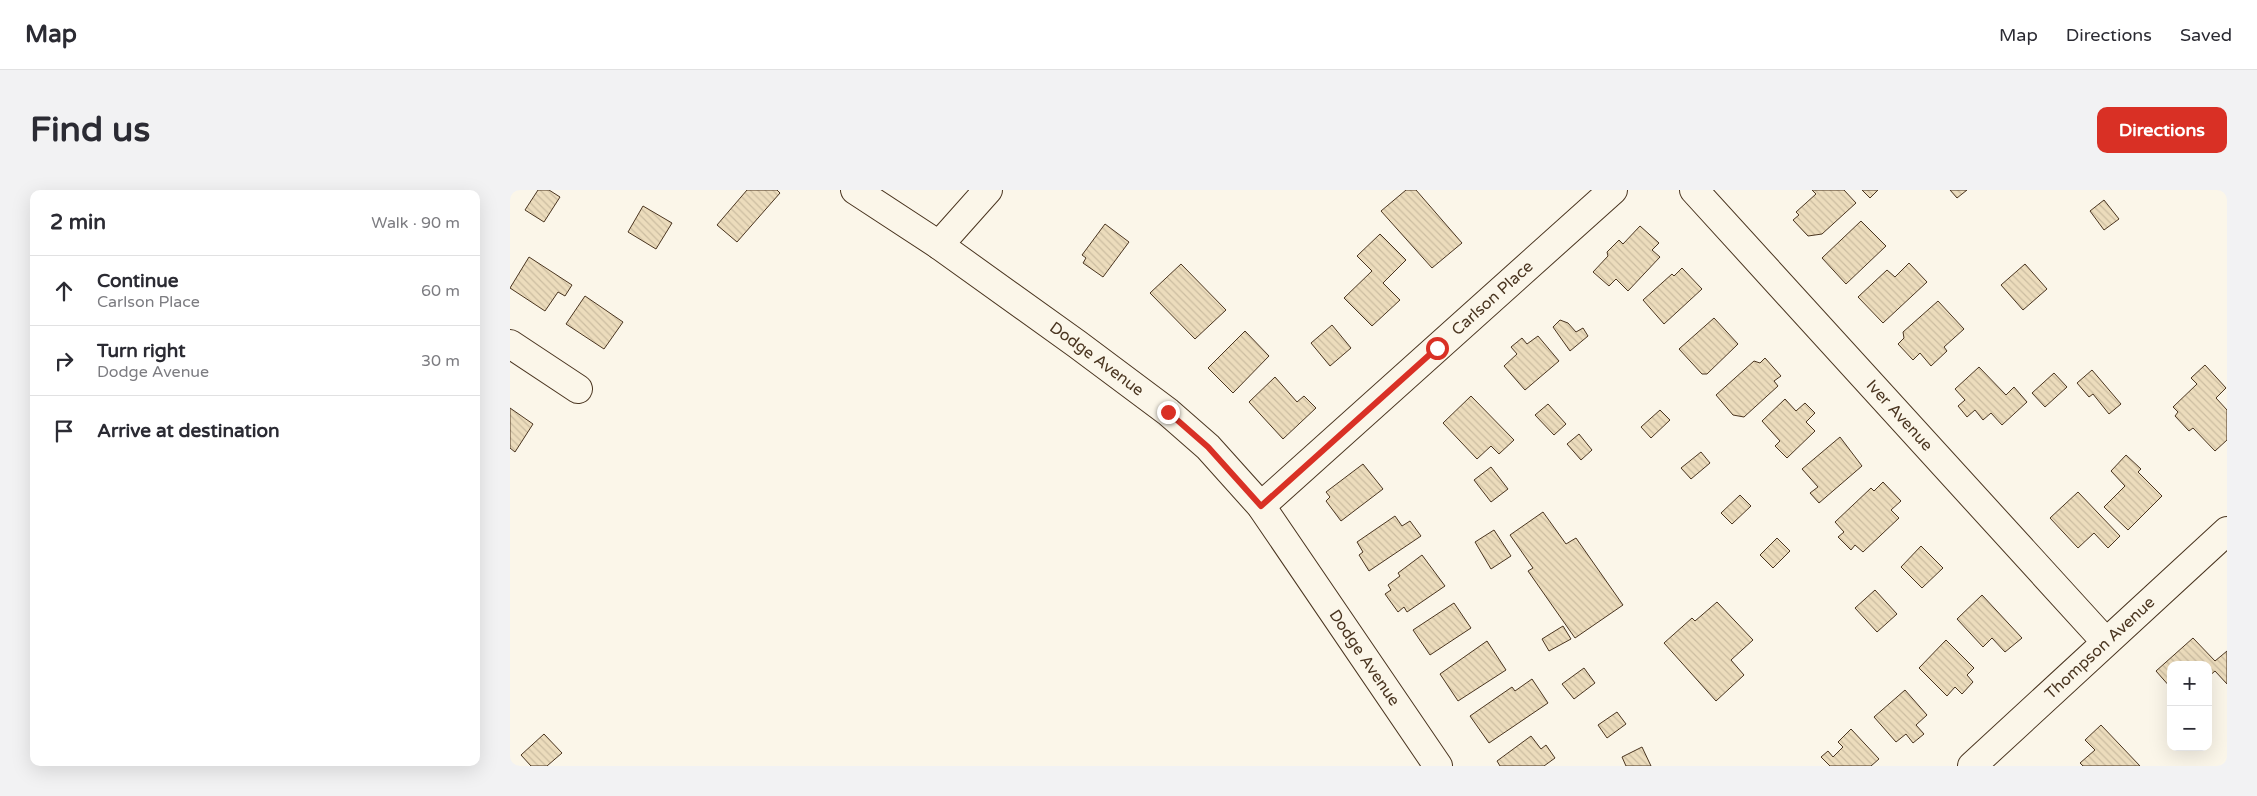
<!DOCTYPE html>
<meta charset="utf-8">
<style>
:root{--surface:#fff;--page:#f2f2f3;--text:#2b2b33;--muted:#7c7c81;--line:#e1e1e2;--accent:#d93025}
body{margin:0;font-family:"Varela Round",sans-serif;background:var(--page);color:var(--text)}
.controls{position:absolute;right:15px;bottom:15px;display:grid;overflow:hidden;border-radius:10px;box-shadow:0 5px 20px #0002}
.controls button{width:45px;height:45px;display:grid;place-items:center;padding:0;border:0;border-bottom:1px solid var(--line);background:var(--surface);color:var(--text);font:25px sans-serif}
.stop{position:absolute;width:15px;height:15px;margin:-11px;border:4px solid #d93025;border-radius:50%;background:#fff}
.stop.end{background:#d93025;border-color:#fff;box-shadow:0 1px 5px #0008}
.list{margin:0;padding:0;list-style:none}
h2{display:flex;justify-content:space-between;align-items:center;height:65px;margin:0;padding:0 20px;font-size:21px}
h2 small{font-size:16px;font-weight:400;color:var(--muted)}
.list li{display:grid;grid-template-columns:32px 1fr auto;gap:15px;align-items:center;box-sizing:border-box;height:70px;padding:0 20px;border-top:1px solid var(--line)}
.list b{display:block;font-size:19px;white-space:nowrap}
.list p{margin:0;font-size:16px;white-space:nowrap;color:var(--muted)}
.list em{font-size:16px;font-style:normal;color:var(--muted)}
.icon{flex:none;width:28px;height:28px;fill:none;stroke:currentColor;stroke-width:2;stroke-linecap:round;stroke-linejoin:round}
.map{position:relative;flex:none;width:1717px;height:576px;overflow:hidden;border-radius:10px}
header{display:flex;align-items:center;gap:30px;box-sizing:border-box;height:70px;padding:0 25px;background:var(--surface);border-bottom:1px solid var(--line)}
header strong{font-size:24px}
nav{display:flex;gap:28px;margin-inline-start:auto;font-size:18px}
.intro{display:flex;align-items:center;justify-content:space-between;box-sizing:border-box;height:120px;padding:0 30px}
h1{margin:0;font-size:35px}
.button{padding:12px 22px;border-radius:10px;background:var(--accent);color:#fff;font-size:18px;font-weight:700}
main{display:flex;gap:30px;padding:0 30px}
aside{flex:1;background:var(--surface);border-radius:10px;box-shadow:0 5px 20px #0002}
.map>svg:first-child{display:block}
.building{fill:url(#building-back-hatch);stroke:#4a3520}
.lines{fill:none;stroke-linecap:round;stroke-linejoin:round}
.minor-casing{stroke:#4a3520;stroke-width:30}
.major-casing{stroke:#4a3520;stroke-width:30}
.minor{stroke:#fbf6e9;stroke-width:28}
.major{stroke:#fbf6e9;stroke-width:28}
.route{stroke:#d93025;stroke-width:6}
.labels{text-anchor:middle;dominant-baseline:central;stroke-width:4;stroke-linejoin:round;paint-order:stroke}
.street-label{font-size:16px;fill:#4a3520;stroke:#fbf6e9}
</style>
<header>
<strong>Map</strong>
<nav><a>Map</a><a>Directions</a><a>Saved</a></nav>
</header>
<div class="intro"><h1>Find us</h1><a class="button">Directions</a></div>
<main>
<aside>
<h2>2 min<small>Walk · 90 m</small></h2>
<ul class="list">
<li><svg class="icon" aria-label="ahead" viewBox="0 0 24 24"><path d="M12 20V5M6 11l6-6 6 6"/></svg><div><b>Continue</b><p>Carlson Place</p></div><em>60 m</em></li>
<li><svg class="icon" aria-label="right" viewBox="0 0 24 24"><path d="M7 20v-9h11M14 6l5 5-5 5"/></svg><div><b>Turn right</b><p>Dodge Avenue</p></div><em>30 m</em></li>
<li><svg class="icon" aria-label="arrive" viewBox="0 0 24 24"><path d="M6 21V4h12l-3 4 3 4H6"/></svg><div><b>Arrive at destination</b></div></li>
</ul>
</aside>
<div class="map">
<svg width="1717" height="576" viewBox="0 0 1717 576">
<defs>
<pattern id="building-back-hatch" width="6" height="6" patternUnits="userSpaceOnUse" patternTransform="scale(1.25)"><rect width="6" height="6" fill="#ecdcbc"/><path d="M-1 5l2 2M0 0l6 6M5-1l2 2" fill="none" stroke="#ccbda1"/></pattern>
</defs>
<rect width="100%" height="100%" fill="#fbf6e9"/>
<!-- building -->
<path class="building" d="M 28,0 L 39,0 L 50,7 L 34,32 L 15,20 Z
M 237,0 L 267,0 L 270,3 L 227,52 L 207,35 Z
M 896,0 L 906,0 L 952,53 L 922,78 L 871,21 Z
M 1302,0 L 1334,0 L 1346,13 L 1312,44 L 1298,46 L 1283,30 L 1289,25 L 1286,22 L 1306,4 Z
M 1352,0 L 1368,0 L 1360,8 Z
M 1440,0 L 1457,0 L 1447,8 Z
M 1594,10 L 1609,29 L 1594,40 L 1580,21 Z
M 133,16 L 162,33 L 146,59 L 118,42 Z
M 1351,31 L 1376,56 L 1336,94 L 1312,68 Z
M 595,34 L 619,52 L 593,87 L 573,73 L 576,68 L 572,65 Z
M 1130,36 L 1149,53 L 1142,60 L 1150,67 L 1118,101 L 1106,89 L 1099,96 L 1083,82 L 1098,66 L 1097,62 L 1109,50 L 1113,54 Z
M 870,44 L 896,70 L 873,93 L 890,110 L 862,136 L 834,108 L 862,81 L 847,66 Z
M 19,67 L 62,95 L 55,106 L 48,102 L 35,121 L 0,98 Z
M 1399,73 L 1417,92 L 1373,133 L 1348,107 L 1377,80 L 1385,87 Z
M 671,74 L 716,120 L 685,149 L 640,103 Z
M 1515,74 L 1537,99 L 1513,120 L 1491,95 Z
M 1172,78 L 1192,99 L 1154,134 L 1133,110 L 1162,84 L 1164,86 Z
M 75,106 L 113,132 L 94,159 L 56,134 Z
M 1428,111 L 1454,139 L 1434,157 L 1437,161 L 1421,176 L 1410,163 L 1403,170 L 1388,154 L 1394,148 L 1393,142 Z
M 1204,128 L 1228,154 L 1197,184 L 1192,184 L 1169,159 Z
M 1050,130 L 1058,133 L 1066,142 L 1073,138 L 1078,146 L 1060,161 L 1043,137 Z
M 822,135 L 841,158 L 820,176 L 801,153 Z
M 735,141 L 759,166 L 723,203 L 698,178 Z
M 1028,146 L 1049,171 L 1015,200 L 994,176 L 1007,164 L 1001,157 L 1012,148 L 1017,154 Z
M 1255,168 L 1271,186 L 1264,191 L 1268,196 L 1234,227 L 1223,225 L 1206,205 L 1244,171 L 1250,173 Z
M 1695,175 L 1716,198 L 1706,208 L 1717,220 L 1717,250 L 1705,261 L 1683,238 L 1679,241 L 1665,226 L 1668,222 L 1663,217 L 1687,194 L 1681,188 Z
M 1469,177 L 1496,205 L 1504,197 L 1517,212 L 1492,235 L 1481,223 L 1473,230 L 1465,220 L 1457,227 L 1448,216 L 1455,210 L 1445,199 Z
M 1582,180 L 1611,214 L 1599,224 L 1583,204 L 1579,207 L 1567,193 Z
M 1544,183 L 1557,197 L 1535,217 L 1522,203 Z
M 765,187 L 787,212 L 794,206 L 806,218 L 773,249 L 739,212 Z
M 961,206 L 1004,250 L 989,264 L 981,256 L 967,269 L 933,233 Z
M 1275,209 L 1286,221 L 1295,213 L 1305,223 L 1296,232 L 1305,241 L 1277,268 L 1265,256 L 1270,251 L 1252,231 Z
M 1038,214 L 1056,234 L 1044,245 L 1025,225 Z
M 0,218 L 23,234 L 5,262 L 0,258 Z
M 1150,220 L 1160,230 L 1141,248 L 1131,237 Z
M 1069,244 L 1082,260 L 1071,270 L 1057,254 Z
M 1330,247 L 1352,276 L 1309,313 L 1300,303 L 1308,297 L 1292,279 Z
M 1191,262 L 1200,273 L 1181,289 L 1171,278 Z
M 1616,265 L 1631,279 L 1628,282 L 1652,306 L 1618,340 L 1594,317 L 1615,296 L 1601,281 Z
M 853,274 L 873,299 L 831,331 L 816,311 L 820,307 L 816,302 Z
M 981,277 L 998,299 L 981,312 L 964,290 Z
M 1373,292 L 1391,311 L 1381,320 L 1389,328 L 1353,362 L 1345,355 L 1341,360 L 1328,347 L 1334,342 L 1325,332 L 1361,298 L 1364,301 Z
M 1568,302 L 1610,346 L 1598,358 L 1584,343 L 1568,358 L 1540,328 Z
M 1230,305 L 1241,316 L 1222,334 L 1211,323 Z
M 1033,322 L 1056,354 L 1066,348 L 1113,415 L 1065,448 L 1018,381 L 1023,378 L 1000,345 Z
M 885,326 L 892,336 L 900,331 L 911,346 L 859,381 L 849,365 L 853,362 L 847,352 Z
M 984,340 L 1001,366 L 981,379 L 965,352 Z
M 1267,348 L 1280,361 L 1263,378 L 1250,365 Z
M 1411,356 L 1433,378 L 1412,398 L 1391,377 Z
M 912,365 L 935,396 L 897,422 L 894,417 L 888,422 L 875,404 L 881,400 L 878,395 L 890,386 L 888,383 Z
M 1365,400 L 1387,424 L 1367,442 L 1345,418 Z
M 1472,405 L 1512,448 L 1495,462 L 1482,448 L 1473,457 L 1447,429 Z
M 1207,412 L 1243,450 L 1221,470 L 1234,485 L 1206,511 L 1154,453 L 1182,428 L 1185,431 Z
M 944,413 L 961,438 L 920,465 L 903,440 Z
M 1053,436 L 1061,449 L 1039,461 L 1032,449 Z
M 1683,448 L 1705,471 L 1717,461 L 1717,494 L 1705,481 L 1698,487 L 1698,475 L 1661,475 L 1661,498 L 1646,481 Z
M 1436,450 L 1464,478 L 1457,485 L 1463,492 L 1452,504 L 1445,497 L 1437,506 L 1409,478 Z
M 977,451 L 996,480 L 948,511 L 930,484 Z
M 1074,478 L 1085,493 L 1064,509 L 1052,494 Z
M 1022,489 L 1038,513 L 979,553 L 960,526 L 1002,497 L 1005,501 Z
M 1395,500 L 1417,525 L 1406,535 L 1414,544 L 1403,553 L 1396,544 L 1386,552 L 1364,527 Z
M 1107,522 L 1116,534 L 1097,548 L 1088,535 Z
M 1591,535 L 1630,576 L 1573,576 L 1570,573 L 1585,560 L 1575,550 Z
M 1341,539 L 1369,569 L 1361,576 L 1320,576 L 1311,567 L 1318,561 L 1323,567 L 1333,557 L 1328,552 Z
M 34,544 L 52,563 L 37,576 L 21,576 L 11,565 Z
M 1021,546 L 1031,559 L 1036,555 L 1045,568 L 1034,576 L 990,576 L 987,571 Z
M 1132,557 L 1141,576 L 1116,576 L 1112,567 Z"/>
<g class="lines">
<!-- minor casing -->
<g class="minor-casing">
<g id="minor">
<path id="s1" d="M 1184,0 L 1595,451"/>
<path d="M 429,55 L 478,0"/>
<path d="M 0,154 L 68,199"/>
<path id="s2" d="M 751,316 L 1103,0"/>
</g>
</g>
<!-- major casing -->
<g class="major-casing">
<g id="major">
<path id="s3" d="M 345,0 L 429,55 L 567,154 L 658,222 L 698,257 L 751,316 L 928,576"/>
<path id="s4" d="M 1462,576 L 1717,341"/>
</g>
</g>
<!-- minor -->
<use href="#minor" class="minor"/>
<!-- major -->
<use href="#major" class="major"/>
</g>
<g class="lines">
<!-- route -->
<path class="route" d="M 658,222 L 698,257 L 751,316 L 927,158"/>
</g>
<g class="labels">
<!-- street labels -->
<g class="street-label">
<text stroke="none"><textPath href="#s2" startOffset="311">Carlson Place</textPath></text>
<text stroke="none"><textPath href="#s3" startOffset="295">Dodge Avenue</textPath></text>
<text stroke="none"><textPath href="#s1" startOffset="305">Iver Avenue</textPath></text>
<text stroke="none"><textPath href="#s4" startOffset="174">Thompson Avenue</textPath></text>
<text stroke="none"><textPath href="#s3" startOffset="700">Dodge Avenue</textPath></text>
</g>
</g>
</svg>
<div class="controls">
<button>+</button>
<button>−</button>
</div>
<div class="stop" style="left:927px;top:158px"></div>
<div class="stop end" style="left:658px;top:222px"></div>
</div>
</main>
